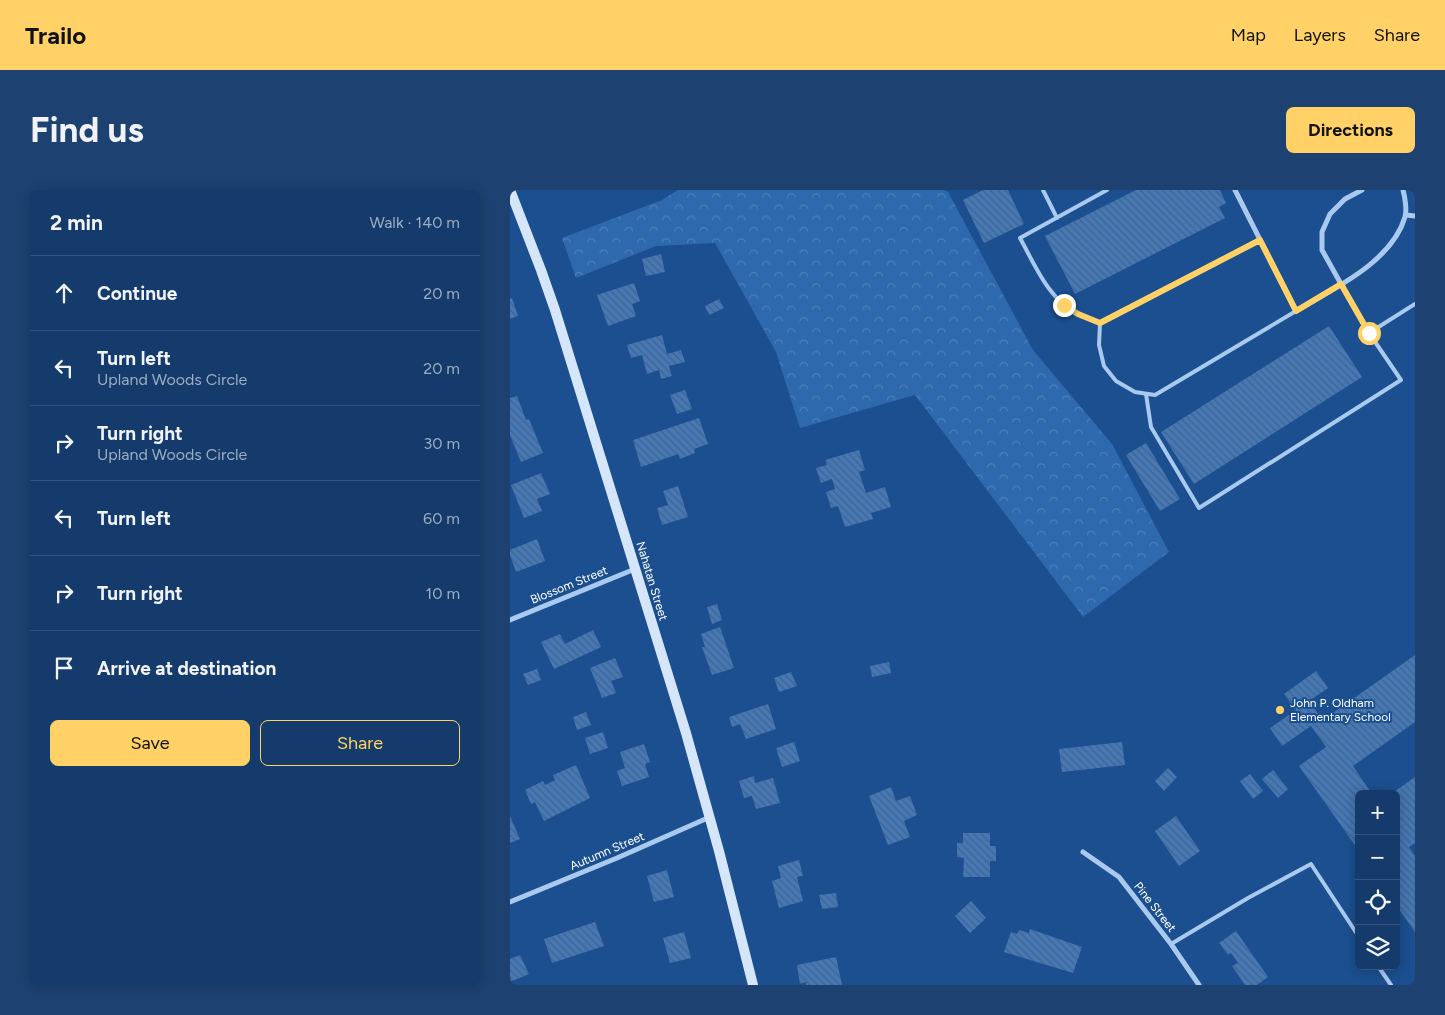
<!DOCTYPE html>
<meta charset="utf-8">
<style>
:root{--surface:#143b6b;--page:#1d4271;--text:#f1f3f6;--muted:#9dadc1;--line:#33557e;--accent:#ffd166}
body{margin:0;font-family:Figtree,sans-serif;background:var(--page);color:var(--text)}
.controls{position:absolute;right:15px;bottom:15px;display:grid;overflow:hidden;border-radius:8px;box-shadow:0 2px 12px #0003}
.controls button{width:45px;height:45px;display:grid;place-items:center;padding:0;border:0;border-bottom:1px solid var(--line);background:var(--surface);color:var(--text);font:25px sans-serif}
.stop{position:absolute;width:15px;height:15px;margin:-11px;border:4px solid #ffd166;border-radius:50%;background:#fff}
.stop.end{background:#ffd166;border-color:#fff;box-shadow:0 1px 5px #0008}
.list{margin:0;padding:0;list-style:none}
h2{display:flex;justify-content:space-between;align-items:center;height:65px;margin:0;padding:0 20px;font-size:21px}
h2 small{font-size:16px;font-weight:400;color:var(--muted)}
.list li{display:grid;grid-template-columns:32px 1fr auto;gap:15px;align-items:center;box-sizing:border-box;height:75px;padding:0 20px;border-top:1px solid var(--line)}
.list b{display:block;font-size:19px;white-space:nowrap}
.list p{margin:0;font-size:16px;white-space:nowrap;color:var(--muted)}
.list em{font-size:16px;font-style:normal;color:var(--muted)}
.actions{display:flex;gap:10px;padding:15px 20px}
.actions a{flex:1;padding:11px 0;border:1px solid var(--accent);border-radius:8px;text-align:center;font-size:18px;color:var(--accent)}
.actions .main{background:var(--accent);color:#111}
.icon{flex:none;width:28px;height:28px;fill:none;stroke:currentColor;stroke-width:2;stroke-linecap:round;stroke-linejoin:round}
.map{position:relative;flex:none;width:905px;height:795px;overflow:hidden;border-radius:8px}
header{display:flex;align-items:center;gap:30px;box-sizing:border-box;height:70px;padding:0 25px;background:var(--accent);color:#111}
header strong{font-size:24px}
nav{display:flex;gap:28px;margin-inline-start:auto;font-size:18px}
.intro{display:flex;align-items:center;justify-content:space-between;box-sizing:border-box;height:120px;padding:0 30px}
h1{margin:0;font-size:35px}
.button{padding:12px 22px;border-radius:8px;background:var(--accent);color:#111;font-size:18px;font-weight:700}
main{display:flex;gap:30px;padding:0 30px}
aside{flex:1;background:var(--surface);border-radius:8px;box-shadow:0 2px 12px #0003}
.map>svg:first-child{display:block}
.forest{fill:url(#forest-crowns)}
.building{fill:url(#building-back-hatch)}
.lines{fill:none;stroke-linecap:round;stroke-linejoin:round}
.lane{stroke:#a9c9ee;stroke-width:4}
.street{stroke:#a9c9ee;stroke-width:5}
.secondary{stroke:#d6e6fa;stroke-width:10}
.route{stroke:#ffd166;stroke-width:6}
.poi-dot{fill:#ffd166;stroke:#1b4f8f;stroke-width:2}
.labels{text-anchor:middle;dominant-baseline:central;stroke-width:4;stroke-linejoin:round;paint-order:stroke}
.street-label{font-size:12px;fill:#fff;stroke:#1b4f8f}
.poi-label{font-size:12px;fill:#fff;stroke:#1b4f8f;text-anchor:start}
</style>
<header>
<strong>Trailo</strong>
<nav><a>Map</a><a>Layers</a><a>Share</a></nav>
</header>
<div class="intro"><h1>Find us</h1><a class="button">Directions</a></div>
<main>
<aside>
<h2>2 min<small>Walk · 140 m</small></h2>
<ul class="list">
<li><svg class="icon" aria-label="ahead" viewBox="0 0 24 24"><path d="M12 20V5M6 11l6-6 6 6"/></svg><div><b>Continue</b></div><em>20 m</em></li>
<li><svg class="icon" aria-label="left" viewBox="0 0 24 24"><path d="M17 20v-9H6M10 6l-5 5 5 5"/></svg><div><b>Turn left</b><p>Upland Woods Circle</p></div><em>20 m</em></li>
<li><svg class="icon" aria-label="right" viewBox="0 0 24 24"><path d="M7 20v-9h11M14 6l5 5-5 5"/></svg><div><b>Turn right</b><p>Upland Woods Circle</p></div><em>30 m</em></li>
<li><svg class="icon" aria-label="left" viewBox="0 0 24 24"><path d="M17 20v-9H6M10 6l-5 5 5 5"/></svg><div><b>Turn left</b></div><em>60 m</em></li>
<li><svg class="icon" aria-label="right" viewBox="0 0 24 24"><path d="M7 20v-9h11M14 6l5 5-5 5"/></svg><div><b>Turn right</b></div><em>10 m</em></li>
<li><svg class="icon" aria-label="arrive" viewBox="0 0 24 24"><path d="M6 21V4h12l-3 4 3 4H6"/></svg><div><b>Arrive at destination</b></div></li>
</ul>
<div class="actions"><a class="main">Save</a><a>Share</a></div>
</aside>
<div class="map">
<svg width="905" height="795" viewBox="0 0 905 795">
<defs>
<pattern id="forest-crowns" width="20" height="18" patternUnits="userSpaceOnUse" patternTransform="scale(1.25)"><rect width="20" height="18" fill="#2e69ad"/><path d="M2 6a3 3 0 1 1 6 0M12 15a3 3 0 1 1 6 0" fill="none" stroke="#4d80b9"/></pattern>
<pattern id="building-back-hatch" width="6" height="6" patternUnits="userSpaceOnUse" patternTransform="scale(1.25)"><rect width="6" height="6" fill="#4478b7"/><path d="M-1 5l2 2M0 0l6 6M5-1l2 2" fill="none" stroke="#486282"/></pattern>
</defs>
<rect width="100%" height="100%" fill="#1b4f8f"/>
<!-- forest -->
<path class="forest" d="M 168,0 L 434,0 L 438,2 L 523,160 L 602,254 L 659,362 L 573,427 L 405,205 L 290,238 L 266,162 L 205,53 L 146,56 L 66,88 L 52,48 L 152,10 Z"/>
<!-- building -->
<path class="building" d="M 473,0 L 498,0 L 514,34 L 474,53 L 453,10 Z
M 626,0 L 710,0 L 716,13 L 709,17 L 715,28 L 565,104 L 535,46 Z
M 151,64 L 155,82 L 136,86 L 132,69 Z
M 124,93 L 130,111 L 122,114 L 126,126 L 98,136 L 87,105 Z
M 2,108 L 8,126 L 0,129 L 0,109 Z
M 209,109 L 214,118 L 199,125 L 195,116 Z
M 819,136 L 852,187 L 684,294 L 651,242 Z
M 152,145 L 157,164 L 171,160 L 175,172 L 159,176 L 162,186 L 151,189 L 149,180 L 137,184 L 132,165 L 121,168 L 117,155 Z
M 175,200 L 182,219 L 167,224 L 160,205 Z
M 7,206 L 16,230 L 19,229 L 33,263 L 11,272 L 0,245 L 0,208 Z
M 189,228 L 198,254 L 184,259 L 185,263 L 170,269 L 168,264 L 131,277 L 123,250 Z
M 636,253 L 670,309 L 650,321 L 616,265 Z
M 349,260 L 355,280 L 349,282 L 356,303 L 375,297 L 381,317 L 361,323 L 363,329 L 335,337 L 328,316 L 321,318 L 316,302 L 325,299 L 322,289 L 311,293 L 306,278 L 317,275 L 315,270 Z
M 31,283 L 40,304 L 27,309 L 32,321 L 14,328 L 1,295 Z
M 168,296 L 178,327 L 152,335 L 147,318 L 158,315 L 153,301 Z
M 27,349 L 35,371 L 6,382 L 0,365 L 0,360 Z
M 207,414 L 212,430 L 202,434 L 197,417 Z
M 210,437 L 224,478 L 202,485 L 192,457 L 195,457 L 191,444 Z
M 83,440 L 91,457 L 44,479 L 31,452 L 50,444 L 55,454 Z
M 905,465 L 905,532 L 843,576 L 862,604 L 849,604 L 849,661 L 789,576 L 816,557 L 801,536 L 772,556 L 760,538 L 786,520 L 774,504 L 806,481 L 818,498 L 799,511 L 813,530 Z
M 105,468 L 113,487 L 101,491 L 106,503 L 92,508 L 80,478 Z
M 379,472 L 381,483 L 362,487 L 360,476 Z
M 27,479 L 31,490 L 18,495 L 13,484 Z
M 281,482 L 287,496 L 269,502 L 264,488 Z
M 258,514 L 266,539 L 236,549 L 230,534 L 222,537 L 219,527 Z
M 76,522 L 81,535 L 67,540 L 63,527 Z
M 93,542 L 98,558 L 80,564 L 75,548 Z
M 284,552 L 290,571 L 272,577 L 266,558 Z
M 612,552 L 615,575 L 552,582 L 549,559 Z
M 134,554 L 140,572 L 135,574 L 139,587 L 112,596 L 107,581 L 115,578 L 110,562 Z
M 66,575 L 80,608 L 34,631 L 25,612 L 21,614 L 15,600 L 33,591 L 35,595 L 45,590 L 43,585 Z
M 658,578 L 667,587 L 654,601 L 645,591 Z
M 763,580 L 778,599 L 768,608 L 752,589 Z
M 740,584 L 753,601 L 743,609 L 730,591 Z
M 244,586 L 245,593 L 263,588 L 270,613 L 246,619 L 242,606 L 234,608 L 229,591 Z
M 905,587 L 905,653 L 899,657 L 905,666 L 905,742 L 886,715 L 886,604 L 881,604 Z
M 381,597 L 386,611 L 400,606 L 407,625 L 394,631 L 400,647 L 378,655 L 359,606 Z
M 0,626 L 10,649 L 0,653 Z
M 666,626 L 690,661 L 669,676 L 645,641 Z
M 453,643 L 480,643 L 480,656 L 486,656 L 486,671 L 480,671 L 480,687 L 453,687 L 454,668 L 447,667 L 447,653 L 453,653 Z
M 289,670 L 293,686 L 287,687 L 293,711 L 269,718 L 262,691 L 271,688 L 268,676 Z
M 157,680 L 164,707 L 144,712 L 137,686 Z
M 326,703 L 328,717 L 312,719 L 309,705 Z
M 461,711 L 476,728 L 460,743 L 445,726 Z
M 85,732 L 94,756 L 42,773 L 34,749 Z
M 520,739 L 572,757 L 563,783 L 494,762 L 501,742 L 507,744 L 509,740 L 519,743 Z
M 726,741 L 758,787 L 747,795 L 735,795 L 722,776 L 728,773 L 721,763 L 718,765 L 709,753 Z
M 174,742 L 181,768 L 160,773 L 153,748 Z
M 10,765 L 19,784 L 0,792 L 0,769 Z
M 326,767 L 332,795 L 296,795 L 296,792 L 290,794 L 287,775 Z"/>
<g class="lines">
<!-- lane -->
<path class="lane" d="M 533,0 L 547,28
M 597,0 L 510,48 C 525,75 538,109 568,124 C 575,127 583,130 590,133 L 589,155 L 594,176 L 606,191 L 625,202 L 645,205 L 786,121
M 590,133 L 750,50
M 859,143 L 905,114
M 636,204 L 641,237 L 689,318 L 891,190 L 859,143 L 831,94
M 661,754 L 738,708 L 801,674 L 849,747
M 868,776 L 881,795"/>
<!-- street -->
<path class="street" d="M 725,0 L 786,121 C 823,99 882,72 895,27 C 897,20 895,7 893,0
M 896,25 L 905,26
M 831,94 L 812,60 L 812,42 L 820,24 L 835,9 L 852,0
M 0,430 L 125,379
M 573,662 L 609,687 L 661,754 L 689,795
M 0,712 L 107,668 L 200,627"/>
<!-- secondary -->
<path class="secondary" d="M 0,0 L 31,80 L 45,120 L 176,543 L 209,661 L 243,795"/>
</g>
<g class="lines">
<!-- route -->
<path class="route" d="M 554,115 L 568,124 L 590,133 L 750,50 L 786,121 L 831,94 L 859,143"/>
</g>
<!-- markers -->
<circle class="poi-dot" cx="770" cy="520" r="5"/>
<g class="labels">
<!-- street labels -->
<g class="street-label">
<text transform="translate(142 391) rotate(73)">Nahatan Street</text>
<text transform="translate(59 395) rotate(-22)">Blossom Street</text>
<text transform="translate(97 661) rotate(-23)">Autumn Street</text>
<text transform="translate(645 717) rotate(52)">Pine Street</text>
</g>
<!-- poi labels -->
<g class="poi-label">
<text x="780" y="513">John P. Oldham<tspan x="780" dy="14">Elementary School</tspan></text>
</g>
</g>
</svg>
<div class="controls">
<button>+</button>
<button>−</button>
<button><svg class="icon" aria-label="locate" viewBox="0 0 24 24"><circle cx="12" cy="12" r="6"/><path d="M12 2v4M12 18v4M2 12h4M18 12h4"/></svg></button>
<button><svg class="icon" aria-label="layers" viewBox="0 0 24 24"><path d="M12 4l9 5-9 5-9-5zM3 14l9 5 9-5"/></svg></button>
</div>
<div class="stop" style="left:859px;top:143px"></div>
<div class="stop end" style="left:554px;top:115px"></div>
</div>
</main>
